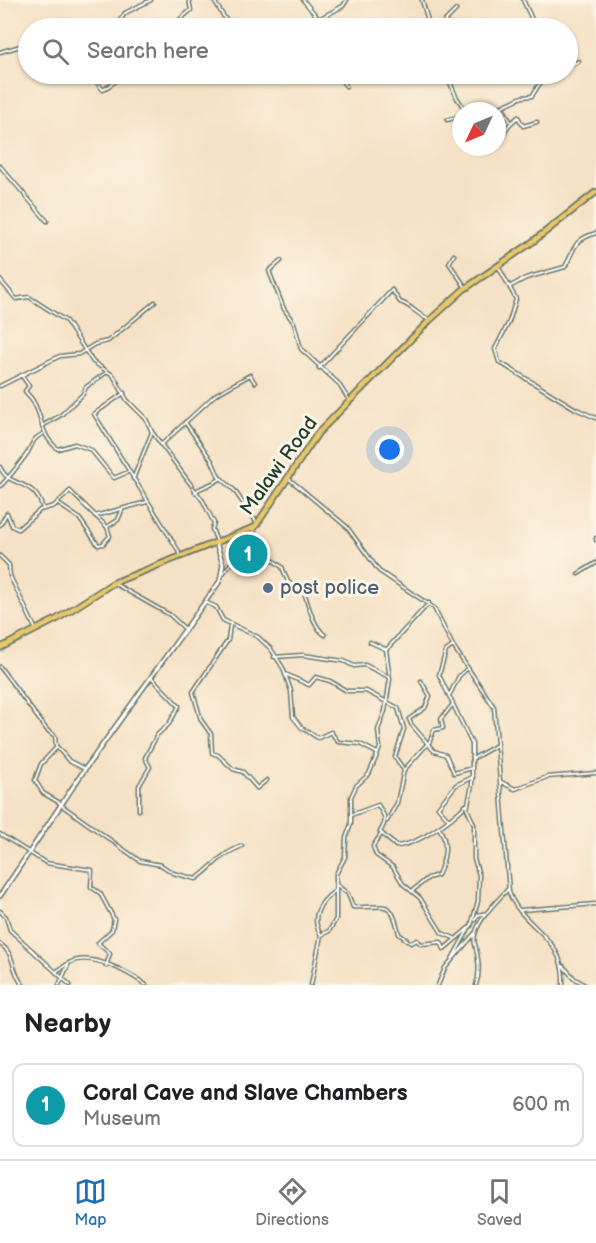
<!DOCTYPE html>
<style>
:root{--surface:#fff;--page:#f2f2f2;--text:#202124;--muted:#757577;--line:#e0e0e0;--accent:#1f6fb2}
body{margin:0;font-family:"Balsamiq Sans",sans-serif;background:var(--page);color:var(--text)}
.compass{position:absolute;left:452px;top:102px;width:54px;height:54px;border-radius:50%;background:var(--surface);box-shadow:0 2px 4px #0004;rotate:226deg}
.you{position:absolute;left:390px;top:450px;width:21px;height:21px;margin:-15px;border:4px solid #fff;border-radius:50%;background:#1a73e8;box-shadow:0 0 0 9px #1a73e833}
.badge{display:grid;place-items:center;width:39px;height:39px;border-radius:50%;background:var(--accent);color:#fff;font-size:20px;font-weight:700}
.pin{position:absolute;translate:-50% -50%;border:3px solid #fff;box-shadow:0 2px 6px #0006}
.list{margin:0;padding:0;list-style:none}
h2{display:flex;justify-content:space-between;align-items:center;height:78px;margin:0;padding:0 24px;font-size:26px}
h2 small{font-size:20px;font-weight:400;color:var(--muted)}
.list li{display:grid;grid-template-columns:39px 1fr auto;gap:18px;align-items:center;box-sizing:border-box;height:84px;margin:0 12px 12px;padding:0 12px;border:2px solid var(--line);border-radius:12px}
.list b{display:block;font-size:22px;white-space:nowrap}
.list p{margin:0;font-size:20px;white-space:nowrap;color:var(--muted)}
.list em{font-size:20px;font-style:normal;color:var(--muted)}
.icon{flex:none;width:33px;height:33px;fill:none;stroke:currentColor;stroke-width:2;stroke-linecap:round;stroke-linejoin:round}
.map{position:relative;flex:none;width:596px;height:985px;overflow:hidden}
.search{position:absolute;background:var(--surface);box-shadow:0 2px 4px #0004;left:18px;right:18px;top:18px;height:66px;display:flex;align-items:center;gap:15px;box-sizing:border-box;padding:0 21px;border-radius:33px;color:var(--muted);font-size:22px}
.sheet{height:174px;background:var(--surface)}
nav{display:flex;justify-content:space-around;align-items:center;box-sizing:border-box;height:84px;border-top:2px solid var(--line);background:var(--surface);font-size:16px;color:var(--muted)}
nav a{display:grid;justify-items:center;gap:3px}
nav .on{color:var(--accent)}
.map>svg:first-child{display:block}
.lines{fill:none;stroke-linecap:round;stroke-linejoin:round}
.minor-casing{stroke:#6a7667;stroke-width:5}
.tertiary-casing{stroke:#6a7667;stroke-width:6}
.primary-casing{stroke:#6a7667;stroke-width:8}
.minor{stroke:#fff;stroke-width:2}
.tertiary{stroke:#fff;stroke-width:3}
.primary{stroke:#e9c769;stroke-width:4.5}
.service-dot{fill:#5c6f8a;stroke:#fcf5e5;stroke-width:2}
.labels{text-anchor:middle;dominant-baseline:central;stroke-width:6;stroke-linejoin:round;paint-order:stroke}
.street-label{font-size:20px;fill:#1f3d34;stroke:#fcf5e5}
.service-label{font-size:20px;fill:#4e5e75;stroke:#fcf5e5;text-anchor:start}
</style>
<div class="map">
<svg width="596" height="985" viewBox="0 0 596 985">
<rect width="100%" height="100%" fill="#fcf5e5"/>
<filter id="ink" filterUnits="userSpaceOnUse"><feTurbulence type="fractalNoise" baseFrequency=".0167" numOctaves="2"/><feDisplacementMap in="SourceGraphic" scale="12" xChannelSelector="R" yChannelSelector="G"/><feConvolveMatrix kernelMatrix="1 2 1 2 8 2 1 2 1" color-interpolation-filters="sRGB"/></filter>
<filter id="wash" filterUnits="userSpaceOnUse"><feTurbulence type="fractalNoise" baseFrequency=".008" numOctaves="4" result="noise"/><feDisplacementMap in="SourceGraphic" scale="24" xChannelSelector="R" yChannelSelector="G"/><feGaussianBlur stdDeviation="1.35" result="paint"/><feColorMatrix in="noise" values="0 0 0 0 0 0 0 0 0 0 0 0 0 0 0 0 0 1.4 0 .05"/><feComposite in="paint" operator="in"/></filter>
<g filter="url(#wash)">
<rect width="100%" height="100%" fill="#f5e1c5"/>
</g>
<g filter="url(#ink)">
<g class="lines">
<!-- minor casing -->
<g class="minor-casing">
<path id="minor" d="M 303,0 L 319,19 L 343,6 L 347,0
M 422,0 L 430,28
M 523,0 L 536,28
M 214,1 L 231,28
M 102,28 L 119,22 L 125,13 L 151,0
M 170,28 L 191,10 L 189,0
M 438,28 L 456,10
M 0,52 L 24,45 L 28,50
M 568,67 L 579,61
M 49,74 L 55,76 L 60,74
M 90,74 L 103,90 L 126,74
M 258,74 L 271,79 L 280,74
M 336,74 L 346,86
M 446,74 L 457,98 L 466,111
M 502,106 L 511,123 L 502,134
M 472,111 L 477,109 L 479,111
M 492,111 L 522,97 L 532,96 L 540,83 L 551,74
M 447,120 L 461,116
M 511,123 L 518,117 L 523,126 L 537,122
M 0,166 L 47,221
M 454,255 L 449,263 L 466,288
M 281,261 L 269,271 L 284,309 L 294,323 L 301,349 L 338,383 L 349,400
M 498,266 L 516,299 L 509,322 L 495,349 L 499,362 L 576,409 L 596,418
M 0,280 L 16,299 L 29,297 L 66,321 L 93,362 L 113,375 L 127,400 L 146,419 L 152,432 L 203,501 L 214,523 L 212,529 L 217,542
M 511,286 L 526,278 L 565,267 C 576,248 571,241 596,233
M 319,368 L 392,290 L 400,302 C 413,306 418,316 430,320
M 22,376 L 29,386 L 25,391 C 28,395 32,398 34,403 C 44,421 40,435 58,449 L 75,444 L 91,450 L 114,478 L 128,472
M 0,386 L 60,356 L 79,354 L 95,344 L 108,341 L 155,302
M 124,393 L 94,414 L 178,550 L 180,557
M 185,422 L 212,461 L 220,479
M 42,426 L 61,415 L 83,394 L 86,387 L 107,372
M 161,445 L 215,395 L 250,375 L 255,383
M 0,467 C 9,489 34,477 43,509
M 288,478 L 347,527 L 379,571 L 434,608 L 453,646 L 494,707 L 509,892 C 521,928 566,935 563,985
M 133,479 L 152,432
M 0,486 C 4,484 25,457 28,452 C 33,444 32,438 43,434
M 195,492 C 204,485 213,485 221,478 L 234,490 L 257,523
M 95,516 L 147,502
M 0,525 L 7,513 L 12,526 L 18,529 L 40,510 L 54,506 L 70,491 L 107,527 L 110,536 L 103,544 L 98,545 L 79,518 L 57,503
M 107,527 L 118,520 L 122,510
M 596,538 L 596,540
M 248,541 L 282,567 L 288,582 L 304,592 C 308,603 313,627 325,635
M 0,556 L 9,565 L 10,576 L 36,630
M 578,574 L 596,563
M 222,575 L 254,533 L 255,527
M 115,584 L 170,615 L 185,629
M 205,602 L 216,607 L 223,620 L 258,637 L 271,649 L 283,668 L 291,691 L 293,717 L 302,728 L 318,738 L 331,732 L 338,742 L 360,744 L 377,753
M 230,625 L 228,640 L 193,692 L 201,720 L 211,734 L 212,753 L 218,755 L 233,769 L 243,772 L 257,788 L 267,780
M 370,642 L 385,649
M 453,646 L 446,651 L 439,675 L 472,744 L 472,759
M 274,657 L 303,655 L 344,661 L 354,666 L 365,665 L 389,677
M 0,667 L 47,730 L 55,736 L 56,746
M 285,674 L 309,685 L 316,677 L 330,681 L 347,691 L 366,691 L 398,708 L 404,729 L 395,757 L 404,770
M 421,681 L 430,696 L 425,708 L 409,719 L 411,724 L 434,751 L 446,755 L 454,773 L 472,768
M 450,694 L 459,676 L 468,668
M 501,782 L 515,789 L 547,777 L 596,773
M 61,805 L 140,861 L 161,865 L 173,873 L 196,879 C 216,865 217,856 242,846
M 60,806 L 60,803 L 43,793 L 35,780 L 41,764 L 57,747 L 69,761 L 85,769
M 139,810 L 139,786 L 150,767 L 145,758 L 157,735 L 169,724 L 179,706 L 151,677
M 351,815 L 378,805 C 385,817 388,819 380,832 L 396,846 C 418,845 450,821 466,805
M 449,820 L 438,807 L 456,785 L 473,777
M 387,821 L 397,803 L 404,770 L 430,741 L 434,730 L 443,728 L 441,719 L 453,704
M 382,833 L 373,846 L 376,855 L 393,867 L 403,884 L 420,898 L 442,933 L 454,938
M 0,834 L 46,863 L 92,870 L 91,887 L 100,893 L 114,919 L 112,930 L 98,943 L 110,954 L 106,966
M 337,885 L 348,894 L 353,907 C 385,909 391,896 399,934 L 411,943 L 417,940 L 421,944 L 441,942 L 444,949 L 471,926 L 478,901 L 479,875 L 474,859 L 474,824 L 467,809 L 472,785 L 472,759 L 497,745
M 412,891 L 428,878 L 438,875 C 445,859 449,843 439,828
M 521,910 L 596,904
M 0,911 L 6,917 L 10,930 L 70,985
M 475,920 L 478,915 L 487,913
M 321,935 C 310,918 319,902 335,891
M 0,944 C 16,954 11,972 23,985
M 452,959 L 468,930
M 563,966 L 574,978 L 585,985
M 57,971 L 69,963
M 59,985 L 69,963 C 90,951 128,972 146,985
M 311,985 L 321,935 L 329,931 L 336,919 L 336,874 L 345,857 L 346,838 L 351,824 L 351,797 L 356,786 L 369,774 L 380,748 L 378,730 L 385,711 L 390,679 L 386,650 L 429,603
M 438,985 L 445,968 L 475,933
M 476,985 C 481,971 478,957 475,944 C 470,926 498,900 508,889"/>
</g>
<!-- tertiary casing -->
<g class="tertiary-casing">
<path id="tertiary" d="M 0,896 L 85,769 L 220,581 L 223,564 L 216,543"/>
</g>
<!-- primary casing -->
<g class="primary-casing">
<path id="primary" d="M 0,648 L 57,619 L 113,583 L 255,527 L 318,433 L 430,320 L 463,290 L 531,243 L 596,192"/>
</g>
<!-- minor -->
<use href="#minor" class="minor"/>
<!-- tertiary -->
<use href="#tertiary" class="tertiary"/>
<!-- primary -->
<use href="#primary" class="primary"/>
</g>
</g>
<!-- markers -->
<circle class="service-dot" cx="268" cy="588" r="6"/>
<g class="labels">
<!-- street labels -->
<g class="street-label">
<text transform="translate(279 466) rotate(-54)">Malawi Road</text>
</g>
<!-- service labels -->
<g class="service-label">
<text x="280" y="588">post police</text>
</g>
</g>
</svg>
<svg class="compass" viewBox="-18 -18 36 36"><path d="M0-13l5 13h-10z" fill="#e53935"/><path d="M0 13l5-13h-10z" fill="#757577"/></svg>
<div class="you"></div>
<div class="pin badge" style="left:248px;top:554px;background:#0f9aa8">1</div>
<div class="search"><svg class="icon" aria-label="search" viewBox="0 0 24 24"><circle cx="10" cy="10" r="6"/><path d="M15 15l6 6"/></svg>Search here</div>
</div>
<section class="sheet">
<h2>Nearby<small></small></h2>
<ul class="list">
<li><span class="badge" style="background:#0f9aa8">1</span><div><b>Coral Cave and Slave Chambers</b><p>Museum</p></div><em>600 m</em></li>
</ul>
</section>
<nav>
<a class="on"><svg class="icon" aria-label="map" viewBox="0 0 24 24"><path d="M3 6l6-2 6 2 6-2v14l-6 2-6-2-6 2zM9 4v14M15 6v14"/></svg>Map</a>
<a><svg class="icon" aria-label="directions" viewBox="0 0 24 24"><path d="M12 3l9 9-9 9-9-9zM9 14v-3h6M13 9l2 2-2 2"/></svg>Directions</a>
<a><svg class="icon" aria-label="saved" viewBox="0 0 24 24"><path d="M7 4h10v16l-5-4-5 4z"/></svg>Saved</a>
</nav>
